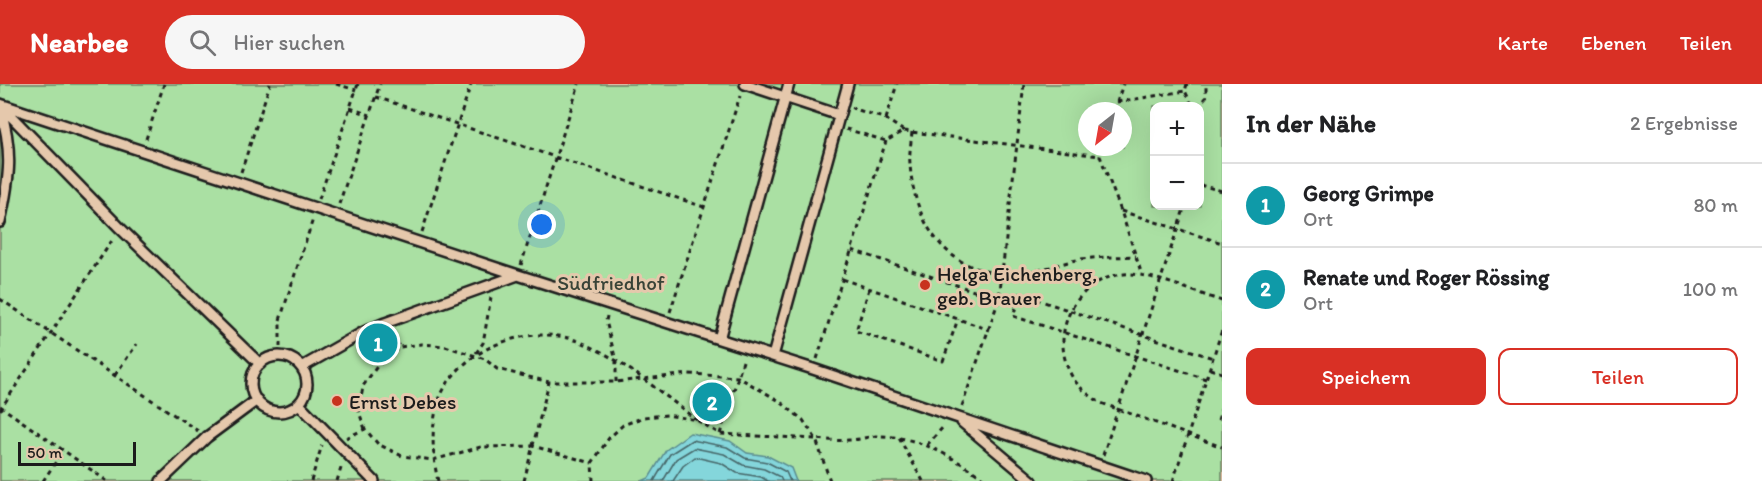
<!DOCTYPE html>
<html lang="de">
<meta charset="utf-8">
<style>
:root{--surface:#fff;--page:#f6f6f6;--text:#202124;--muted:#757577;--line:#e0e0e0;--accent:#d93025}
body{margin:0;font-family:Itim,sans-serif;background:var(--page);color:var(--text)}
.controls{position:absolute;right:18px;top:18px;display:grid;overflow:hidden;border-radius:12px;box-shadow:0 6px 24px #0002}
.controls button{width:54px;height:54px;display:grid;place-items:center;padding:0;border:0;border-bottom:2px solid var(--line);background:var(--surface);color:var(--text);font:30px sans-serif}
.compass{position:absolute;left:1078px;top:18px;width:54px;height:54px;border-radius:50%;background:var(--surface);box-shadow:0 6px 24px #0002;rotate:211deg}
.scale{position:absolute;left:18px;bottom:15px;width:118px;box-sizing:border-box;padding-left:6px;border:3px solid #1c1c1c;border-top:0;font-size:16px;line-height:21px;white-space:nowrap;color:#1c1c1c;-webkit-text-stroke:4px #e5c8ac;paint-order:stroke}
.you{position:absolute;left:542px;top:141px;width:21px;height:21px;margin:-15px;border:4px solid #fff;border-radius:50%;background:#1a73e8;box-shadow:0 0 0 9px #1a73e833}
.badge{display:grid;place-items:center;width:39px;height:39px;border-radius:50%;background:var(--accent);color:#fff;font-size:20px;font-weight:700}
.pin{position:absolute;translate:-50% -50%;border:3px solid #fff;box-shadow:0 2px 6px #0006}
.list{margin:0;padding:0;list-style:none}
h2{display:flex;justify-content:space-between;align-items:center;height:78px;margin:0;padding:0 24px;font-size:26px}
h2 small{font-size:20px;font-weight:400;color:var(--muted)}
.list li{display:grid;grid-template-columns:39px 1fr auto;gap:18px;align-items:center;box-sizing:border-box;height:84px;padding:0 24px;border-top:2px solid var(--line)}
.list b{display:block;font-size:22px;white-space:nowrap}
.list p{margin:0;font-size:20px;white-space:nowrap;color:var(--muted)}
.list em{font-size:20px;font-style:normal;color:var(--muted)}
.actions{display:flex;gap:12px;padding:18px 24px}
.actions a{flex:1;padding:14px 0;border:2px solid var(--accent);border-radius:12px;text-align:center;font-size:21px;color:var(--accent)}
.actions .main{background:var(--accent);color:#fff}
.icon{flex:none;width:33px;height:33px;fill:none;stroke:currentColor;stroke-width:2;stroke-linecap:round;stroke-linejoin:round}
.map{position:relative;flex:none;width:1222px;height:397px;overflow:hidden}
header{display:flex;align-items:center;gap:36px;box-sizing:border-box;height:84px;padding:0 30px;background:var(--accent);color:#fff}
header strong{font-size:28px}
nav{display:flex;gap:33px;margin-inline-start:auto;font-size:21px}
.search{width:420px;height:54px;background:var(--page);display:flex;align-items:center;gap:15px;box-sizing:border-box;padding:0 21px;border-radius:33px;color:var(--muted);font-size:22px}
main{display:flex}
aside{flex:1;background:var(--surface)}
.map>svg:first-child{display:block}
.green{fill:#aae0a3;stroke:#637e60;stroke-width:1.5;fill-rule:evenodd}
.water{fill:#84d6db;stroke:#5a8c8f;stroke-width:1.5}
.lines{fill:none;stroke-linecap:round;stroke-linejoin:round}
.shore{stroke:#466668;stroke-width:1.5}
.lane-casing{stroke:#1c1c1c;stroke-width:14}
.path{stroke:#1c1c1c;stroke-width:3;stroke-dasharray:4.5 4.5;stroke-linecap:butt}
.lane{stroke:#e5c8ac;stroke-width:9}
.poi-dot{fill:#c8321e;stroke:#e5c8ac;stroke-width:2}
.labels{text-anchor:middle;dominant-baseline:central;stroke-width:6;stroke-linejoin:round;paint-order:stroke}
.poi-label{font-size:21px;fill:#1c1c1c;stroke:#e5c8ac;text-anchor:start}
.park-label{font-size:21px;fill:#384337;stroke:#e5c8ac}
</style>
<header>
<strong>Nearbee</strong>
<div class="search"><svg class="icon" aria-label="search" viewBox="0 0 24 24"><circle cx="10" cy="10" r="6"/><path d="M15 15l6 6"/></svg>Hier suchen</div>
<nav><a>Karte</a><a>Ebenen</a><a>Teilen</a></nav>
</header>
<main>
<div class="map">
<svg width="1222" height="397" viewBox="0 0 1222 397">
<rect width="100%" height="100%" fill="#eac4ac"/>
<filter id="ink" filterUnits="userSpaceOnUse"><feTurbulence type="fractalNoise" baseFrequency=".0167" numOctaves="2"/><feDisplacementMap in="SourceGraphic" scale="12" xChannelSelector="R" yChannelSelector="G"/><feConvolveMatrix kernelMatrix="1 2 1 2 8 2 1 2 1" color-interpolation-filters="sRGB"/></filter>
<g filter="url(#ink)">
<!-- green -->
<path class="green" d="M 0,0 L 1222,0 L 1222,397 L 0,397 ZM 1154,22 L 1200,22 L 1200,122 L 1154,122 ZM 1087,27 L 1123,27 L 1123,63 L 1087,63 Z"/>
<!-- water -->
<path class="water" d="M 690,349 L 730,357 L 747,369 L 768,372 L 791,384 L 796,397 L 642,397 L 649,394 L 666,366 Z"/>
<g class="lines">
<!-- shore -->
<path class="shore" d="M 654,397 L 670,370 L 692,356 L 727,363 L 745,374 L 767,378 L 786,388 L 790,397
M 663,397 L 676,375 L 694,364 L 724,370 L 743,381 L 764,385 L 780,393 L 782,397
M 673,397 L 683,382 L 695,373 L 721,379 L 737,389 L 761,393 L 768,397"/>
<!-- lane casing -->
<g class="lane-casing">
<path id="lane" d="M 745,0 L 839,31
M 0,20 L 518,191 L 813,285 L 1146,397
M 0,22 C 13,68 10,92 0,138
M 2,23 L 120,144 L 260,280
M 719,255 L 789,0
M 773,272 L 848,0
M251 300a28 28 0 1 1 56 0a28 28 0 1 1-56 0Z
M 302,283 L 362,249 L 385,239 L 518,191
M 299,320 L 374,397
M 962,338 L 1032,397
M 161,397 L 207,353 L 257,316"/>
</g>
<!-- path -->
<path class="path" d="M 336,0 L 356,6
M 1187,0 L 1185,7 L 1191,19 L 1195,22
M 376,13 L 704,123
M 1117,18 L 1185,7
M 1197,22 L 1206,13 L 1206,0
M 350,24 L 370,31
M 1114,27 L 1123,0
M 886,35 L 897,0
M 846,45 L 886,57 L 904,47 L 886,35 L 852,24
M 904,47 L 1100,72
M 912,48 C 911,59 909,70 910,80 C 914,142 951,195 1018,189 C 1039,188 1060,179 1081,175 C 1099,173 1117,173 1136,172
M 146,55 L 164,0
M 1103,63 L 1100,72 L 1121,127 L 1142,191
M 241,88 L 270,0
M 1200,101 L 1222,107
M 319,115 L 358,0
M 339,120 L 380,0
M 1121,127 L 1222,159
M 422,148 L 471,0
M 852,166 L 1016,221
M 521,181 L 579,0
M 842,195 L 990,246
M 869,205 L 856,247 L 943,277 L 958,235
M 0,215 L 198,347
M 1222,217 C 1196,209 1150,188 1124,190 C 1074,195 1047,252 1073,294 C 1080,305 1090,312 1101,319 L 1222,363
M 670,228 L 740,12
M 607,232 L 606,237 L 616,277 L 616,298
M 391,250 L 400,263
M 476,269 L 483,259 L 491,213
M 280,272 L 280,236 L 313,135
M 817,275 L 886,57
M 1210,285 L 1222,289
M 115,291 L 137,260
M 1206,295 L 1013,232 L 1020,210 L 1213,274
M 0,322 L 107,397
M 962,322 L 999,215 L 1024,0
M 1222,323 L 1218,336 L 1222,337
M 0,326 L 113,155
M 365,345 L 359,328 L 363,302 L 378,281 L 400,263 L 422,260 L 445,262 L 485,275 L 497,285 L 549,298 L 616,298 L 689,290 L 738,293 L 778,316 L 803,336 L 816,355 C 827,356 838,357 849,356 C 858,356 867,353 876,352 C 918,351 955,374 987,397
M 720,350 L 744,274
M 346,354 L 365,345 L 378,360 L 402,372 L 433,376 L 481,363 L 533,362 L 592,379
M 899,354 L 923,397
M 927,361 L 944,342
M 1103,371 L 1185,122
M 43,397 L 63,367
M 311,397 L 322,361
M 337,397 L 342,381
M 438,397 C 432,372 430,335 441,311 C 463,262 534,237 583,259 C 625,277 661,309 697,336
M 524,397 L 549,298
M 593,397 L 592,379 L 609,354 L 623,341 L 644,333 L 667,331 L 697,336 L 720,350 L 816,355 L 830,397
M 1173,397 L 1222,246"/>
<!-- lane -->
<use href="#lane" class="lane"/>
</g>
</g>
<!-- markers -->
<g class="poi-dot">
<circle cx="925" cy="201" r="6"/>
<circle cx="337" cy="317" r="6"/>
</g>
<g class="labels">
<!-- poi labels -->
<g class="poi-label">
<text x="937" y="189">Helga Eichenberg,<tspan x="937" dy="24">geb. Brauer</tspan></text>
<text x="349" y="317">Ernst Debes</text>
</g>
<!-- park labels -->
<g class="park-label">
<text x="611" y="198">Südfriedhof</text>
</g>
</g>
</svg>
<div class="controls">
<button>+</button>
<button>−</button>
</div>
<svg class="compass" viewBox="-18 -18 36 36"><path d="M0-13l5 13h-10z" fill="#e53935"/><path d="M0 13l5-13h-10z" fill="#757577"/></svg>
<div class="scale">50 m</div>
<div class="you"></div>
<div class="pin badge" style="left:378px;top:259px;background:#0f9aa8">1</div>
<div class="pin badge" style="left:712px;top:318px;background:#0f9aa8">2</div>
</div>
<aside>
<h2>In der Nähe<small>2 Ergebnisse</small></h2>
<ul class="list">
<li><span class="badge" style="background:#0f9aa8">1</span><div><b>Georg Grimpe</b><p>Ort</p></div><em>80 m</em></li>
<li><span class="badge" style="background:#0f9aa8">2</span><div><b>Renate und Roger Rössing</b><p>Ort</p></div><em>100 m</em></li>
</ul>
<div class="actions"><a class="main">Speichern</a><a>Teilen</a></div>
</aside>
</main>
